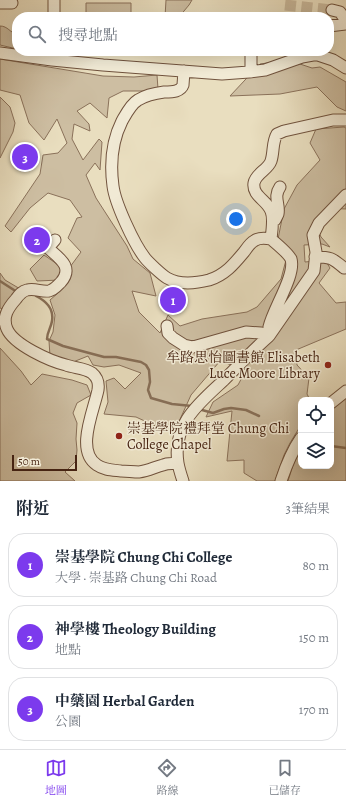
<!DOCTYPE html>
<html lang="zh-TW">
<meta charset="utf-8">
<style>
:root{--surface:#fff;--page:#f6f6f7;--text:#1f2937;--muted:#747a83;--line:#e0e1e3;--accent:#7c3aed}
body{margin:0;font-family:Alegreya,"Noto Serif TC",serif;background:var(--page);color:var(--text)}
.controls{position:absolute;right:12px;bottom:12px;display:grid;overflow:hidden;border-radius:8px;box-shadow:0 4px 16px #0002}
.controls button{width:36px;height:36px;display:grid;place-items:center;padding:0;border:0;border-bottom:1px solid var(--line);background:var(--surface);color:var(--text);font:20px sans-serif}
.scale{position:absolute;left:12px;bottom:10px;width:65px;box-sizing:border-box;padding-left:4px;border:2px solid #472412;border-top:0;font-size:11px;line-height:14px;white-space:nowrap;color:#472412;-webkit-text-stroke:3px #f1ead5;paint-order:stroke}
.you{position:absolute;left:236px;top:219px;width:14px;height:14px;margin:-10px;border:3px solid #fff;border-radius:50%;background:#1a73e8;box-shadow:0 0 0 6px #1a73e833}
.badge{display:grid;place-items:center;width:26px;height:26px;border-radius:50%;background:var(--accent);color:#fff;font-size:13px;font-weight:700}
.pin{position:absolute;translate:-50% -50%;border:2px solid #fff;box-shadow:0 1px 4px #0006}
.list{margin:0;padding:0;list-style:none}
h2{display:flex;justify-content:space-between;align-items:center;height:52px;margin:0;padding:0 16px;font-size:17px}
h2 small{font-size:13px;font-weight:400;color:var(--muted)}
.list li{display:grid;grid-template-columns:26px 1fr auto;gap:12px;align-items:center;box-sizing:border-box;height:64px;margin:0 8px 8px;padding:0 8px;border:1px solid var(--line);border-radius:16px}
.list b{display:block;font-size:15px;white-space:nowrap}
.list p{margin:0;font-size:13px;white-space:nowrap;color:var(--muted)}
.list em{font-size:13px;font-style:normal;color:var(--muted)}
.icon{flex:none;width:22px;height:22px;fill:none;stroke:currentColor;stroke-width:2;stroke-linecap:round;stroke-linejoin:round}
.map{position:relative;flex:none;width:346px;height:481px;overflow:hidden}
.search{position:absolute;background:var(--surface);box-shadow:0 4px 16px #0002;left:12px;right:12px;top:12px;height:44px;display:flex;align-items:center;gap:10px;box-sizing:border-box;padding:0 14px;border-radius:16px;color:var(--muted);font-size:15px}
.sheet{height:268px;background:var(--surface)}
nav{display:flex;justify-content:space-around;align-items:center;box-sizing:border-box;height:56px;border-top:1px solid var(--line);background:var(--surface);font-size:11px;color:var(--muted)}
nav a{display:grid;justify-items:center;gap:2px}
nav .on{color:var(--accent)}
.map>svg:first-child{display:block}
.green{fill:#cdbea2;stroke:#8a715a}
.lines{fill:none;stroke-linecap:round;stroke-linejoin:round}
.stream{stroke:#876e56;stroke-width:2.5}
.minor-tunnel{stroke:#c9b99c;stroke-width:11;stroke-dasharray:11 5.5;stroke-linecap:butt}
.minor-casing{stroke:#70523d;stroke-width:13}
.minor{stroke:#f1ead5;stroke-width:11}
.poi-dot{fill:#8f2418;stroke:#f1ead5;stroke-width:1.5}
.labels{text-anchor:middle;dominant-baseline:central;stroke-width:3;stroke-linejoin:round;paint-order:stroke}
.poi-label{font-size:14px;fill:#472412;stroke:#f1ead5;text-anchor:end}
</style>
<div class="map">
<svg width="346" height="481" viewBox="0 0 346 481">
<rect width="100%" height="100%" fill="#e9debf"/>
<filter id="stains"><feTurbulence type="fractalNoise" baseFrequency=".005" numOctaves="4"/><feColorMatrix values="0 0 0 0 .2 0 0 0 0 .09 0 0 0 0 .02 0 0 0 .5 -.17"/></filter>
<radialGradient id="worn" r=".72"><stop offset=".6" stop-color="#630" stop-opacity="0"/><stop offset="1" stop-color="#630" stop-opacity=".3"/></radialGradient>
<!-- green -->
<path class="green" d="M 166,0 L 192,0 L 189,5 L 179,17 L 165,17 Z
M 86,3 L 131,3 L 131,17 L 86,17 Z
M 0,26 C 8,26 10,33 17,34 L 17,49 L 0,45 Z
M 0,59 L 103,76 L 134,77 L 157,75 L 158,89 L 146,91 L 123,91 L 109,98 L 107,118 L 90,103 L 77,111 L 89,124 L 90,131 L 74,124 L 72,139 L 83,160 L 99,139 L 102,142 L 100,170 L 95,163 L 86,175 L 96,198 L 127,246 L 133,259 L 150,273 L 156,296 L 132,291 L 139,312 L 160,333 L 168,315 L 180,326 L 202,319 L 247,312 L 257,307 L 281,279 L 286,260 L 278,239 L 284,209 L 297,185 L 320,160 L 310,143 L 316,129 L 344,127 L 346,128 L 346,209 L 325,208 L 314,222 L 321,237 L 330,247 L 322,244 L 304,245 L 305,262 L 325,260 L 330,268 L 319,283 L 336,303 L 346,302 L 346,329 L 296,350 L 297,365 L 309,378 L 307,394 L 310,400 L 301,400 L 301,425 L 290,443 L 284,455 L 275,481 L 257,481 L 244,473 L 244,460 L 227,461 L 232,411 L 206,417 L 213,402 L 238,385 L 246,370 L 220,361 L 191,395 L 177,426 L 162,429 L 136,417 L 104,414 L 108,402 L 106,381 L 114,378 L 125,389 L 141,373 L 119,365 L 104,367 L 93,365 L 88,356 L 63,366 L 61,358 L 50,356 L 49,341 L 53,332 L 55,315 L 50,300 L 58,293 L 60,280 L 37,281 L 30,269 L 44,255 L 67,271 L 81,252 L 68,238 L 77,218 L 82,217 L 70,200 L 48,193 L 30,208 L 11,232 L 5,226 L 40,174 L 43,155 L 58,153 L 67,143 L 57,119 L 44,140 L 29,123 L 20,95 L 0,90 Z
M 288,60 L 312,68 L 320,67 L 346,82 L 346,111 L 337,107 L 317,87 L 280,94 L 230,96 L 260,64 Z
M 0,97 L 10,107 L 15,123 L 13,132 L 0,158 Z
M 0,273 L 5,280 L 27,293 L 8,311 L 0,308 Z
M 0,348 L 21,371 L 31,385 L 42,374 L 72,380 L 87,385 L 91,395 L 77,403 L 73,413 L 77,423 L 76,439 L 77,450 L 76,461 L 65,472 L 75,481 L 0,481 Z
M 346,398 L 346,481 L 288,481 L 293,465 L 301,449 L 301,466 L 331,466 L 331,410 Z"/>
<g class="lines">
<!-- stream -->
<path class="stream" d="M 0,281 L 17,292
M 36,296 C 46,301 54,309 52,321 C 51,328 47,332 47,339 L 63,346 L 104,357 L 116,357 L 141,362 L 146,365 L 149,370 L 150,382 L 148,390 L 151,398 L 172,404 L 192,406
M 202,410 L 213,413 L 224,409 L 231,408 L 246,410 L 259,416
M 331,446 L 346,448"/>
<!-- minor-tunnel -->
<path class="minor-tunnel" d="M 285,5 L 332,10"/>
<!-- minor casing -->
<g class="minor-casing">
<path id="minor" d="M 0,3 L 12,3
M 332,10 L 340,12 L 346,21
M 54,17 L 54,0
M 329,26 L 346,24
M 251,51 L 251,72
M 0,53 L 52,60 L 103,65 L 222,74 L 249,72 L 265,70 L 302,57 L 313,55 L 318,55 L 333,60 L 346,68
M 275,220 C 276,218 277,216 278,214 C 280,204 273,197 280,187
M 271,239 C 272,231 274,218 271,211 C 267,200 252,196 254,183 C 256,173 268,170 271,161 C 274,152 272,142 277,134 L 284,131 L 333,120 L 346,120
M 55,240 L 48,248 C 59,258 74,267 61,282 C 57,286 54,290 49,291 C 41,292 35,288 27,290 C 22,291 19,295 16,299 C 8,308 2,317 7,329 C 14,345 50,361 66,365 C 74,368 85,368 92,373 C 98,378 99,383 98,390 C 94,410 75,451 97,465 C 104,470 112,470 121,471 C 127,471 133,472 139,472 C 148,471 155,467 163,465 C 168,463 173,464 178,463
M 315,257 C 331,257 332,258 344,268
M 167,326 L 168,333 L 173,338 L 184,345 L 193,347 L 246,332 L 261,333 L 269,336 L 314,271 L 316,252 L 313,235 L 319,223 L 346,195
M 331,403 L 346,391
M 183,481 C 181,475 179,469 178,463 C 172,425 198,404 223,381 C 238,366 253,350 269,336 C 269,333 269,330 269,327 C 273,309 296,275 291,259 C 288,253 277,244 271,239 C 266,238 259,237 254,241 C 250,243 247,248 244,252 C 234,264 225,275 209,280 C 197,283 179,285 167,278 C 162,275 149,263 145,258 C 134,244 115,203 113,186 C 110,164 112,141 122,121 C 126,114 131,104 138,100 C 146,95 156,93 164,92 C 168,92 173,92 176,91 C 179,90 182,88 183,85 L 184,71
M 281,481 C 286,466 292,451 301,438"/>
</g>
<!-- minor -->
<use href="#minor" class="minor"/>
</g>
<!-- markers -->
<g class="poi-dot">
<circle cx="328" cy="365" r="4"/>
<circle cx="119" cy="436" r="4"/>
</g>
<g class="labels">
<!-- poi labels -->
<g class="poi-label">
<text x="320" y="357">牟路思怡圖書館 Elisabeth<tspan x="320" dy="16">Luce Moore Library</tspan></text>
<text x="127" y="428" text-anchor="start">崇基學院禮拜堂 Chung Chi<tspan x="127" dy="16">College Chapel</tspan></text>
</g>
</g>
<rect width="100%" height="100%" filter="url(#stains)"/>
<rect width="100%" height="100%" fill="url(#worn)"/>
</svg>
<div class="controls">
<button><svg class="icon" aria-label="locate" viewBox="0 0 24 24"><circle cx="12" cy="12" r="6"/><path d="M12 2v4M12 18v4M2 12h4M18 12h4"/></svg></button>
<button><svg class="icon" aria-label="layers" viewBox="0 0 24 24"><path d="M12 4l9 5-9 5-9-5zM3 14l9 5 9-5"/></svg></button>
</div>
<div class="scale">50 m</div>
<div class="you"></div>
<div class="pin badge" style="left:173px;top:300px">1</div>
<div class="pin badge" style="left:37px;top:240px">2</div>
<div class="pin badge" style="left:25px;top:157px">3</div>
<div class="search"><svg class="icon" aria-label="search" viewBox="0 0 24 24"><circle cx="10" cy="10" r="6"/><path d="M15 15l6 6"/></svg>搜尋地點</div>
</div>
<section class="sheet">
<h2>附近<small>3筆結果</small></h2>
<ul class="list">
<li><span class="badge">1</span><div><b>崇基學院 Chung Chi College</b><p>大學 · 崇基路 Chung Chi Road</p></div><em>80 m</em></li>
<li><span class="badge">2</span><div><b>神學樓 Theology Building</b><p>地點</p></div><em>150 m</em></li>
<li><span class="badge">3</span><div><b>中藥園 Herbal Garden</b><p>公園</p></div><em>170 m</em></li>
</ul>
</section>
<nav>
<a class="on"><svg class="icon" aria-label="map" viewBox="0 0 24 24"><path d="M3 6l6-2 6 2 6-2v14l-6 2-6-2-6 2zM9 4v14M15 6v14"/></svg>地圖</a>
<a><svg class="icon" aria-label="directions" viewBox="0 0 24 24"><path d="M12 3l9 9-9 9-9-9zM9 14v-3h6M13 9l2 2-2 2"/></svg>路線</a>
<a><svg class="icon" aria-label="saved" viewBox="0 0 24 24"><path d="M7 4h10v16l-5-4-5 4z"/></svg>已儲存</a>
</nav>
